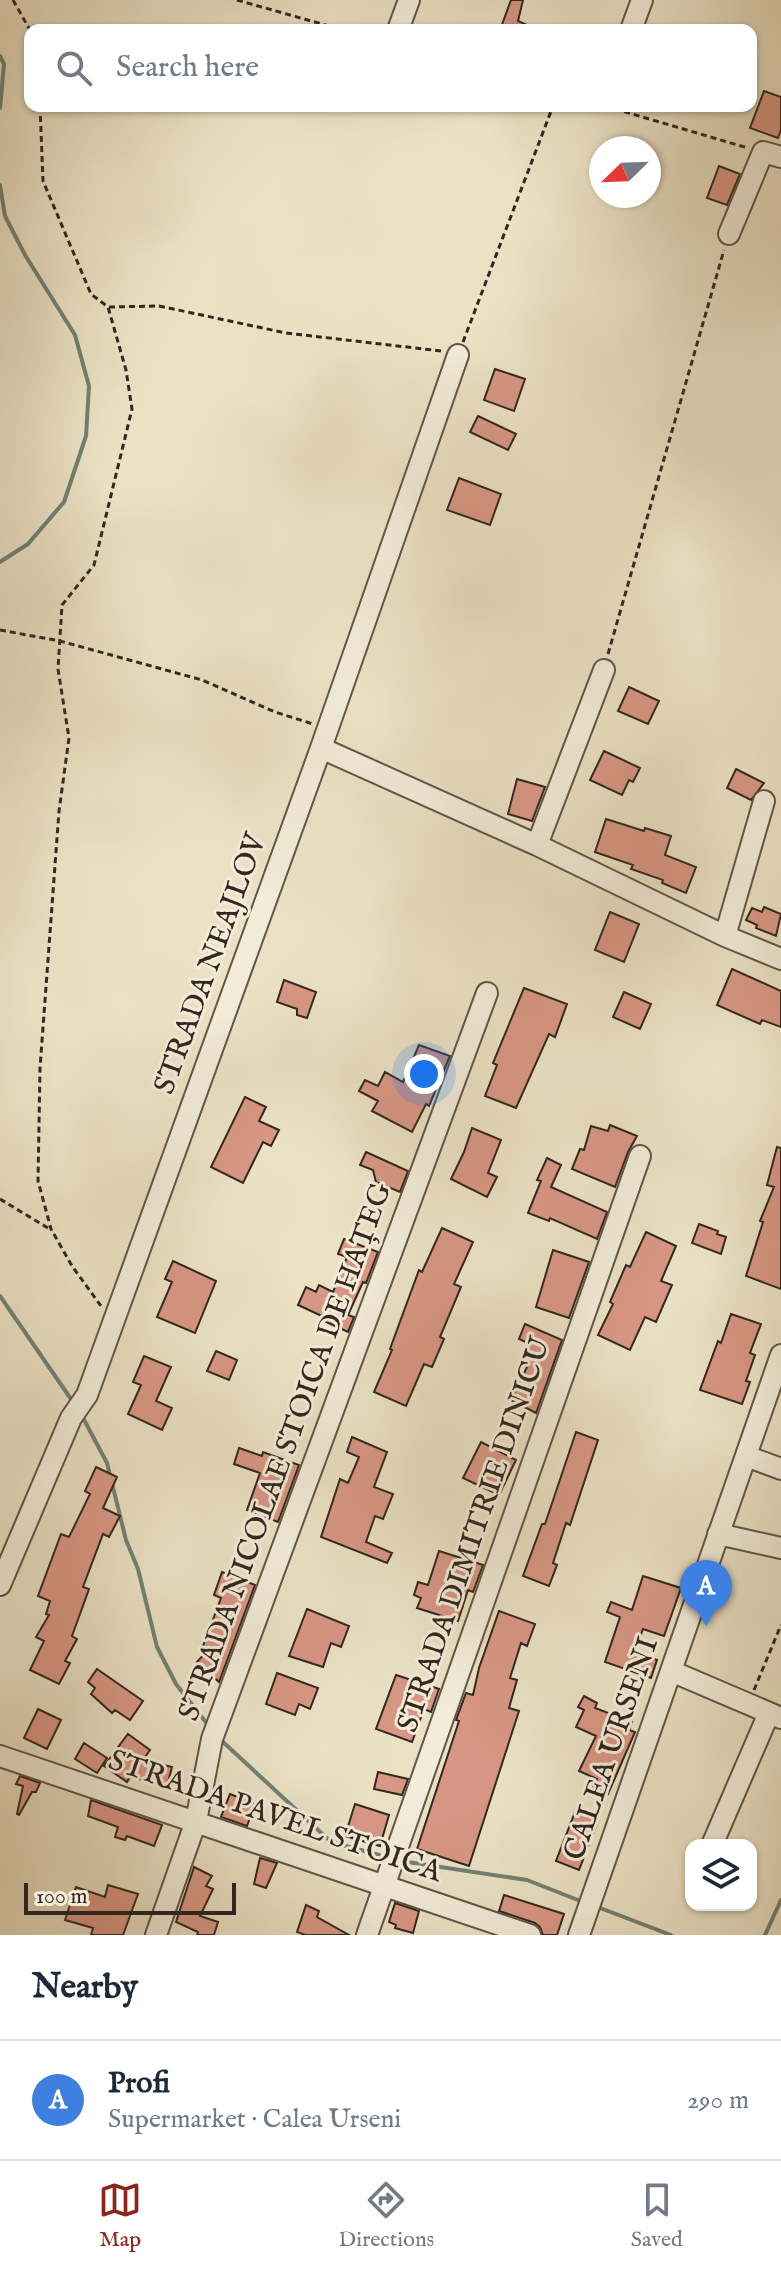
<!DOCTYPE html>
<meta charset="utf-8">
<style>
:root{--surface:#fff;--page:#f2f2f3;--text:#1f2937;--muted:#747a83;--line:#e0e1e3;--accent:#8f2418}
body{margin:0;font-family:"IM FELL English",serif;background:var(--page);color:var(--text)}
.controls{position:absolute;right:24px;bottom:24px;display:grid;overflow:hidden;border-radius:16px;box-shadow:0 2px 6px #0004}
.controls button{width:72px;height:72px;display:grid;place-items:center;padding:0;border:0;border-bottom:2px solid var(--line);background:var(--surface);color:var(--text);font:40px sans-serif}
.compass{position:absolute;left:589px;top:136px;width:72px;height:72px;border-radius:50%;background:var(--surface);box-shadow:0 2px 6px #0004;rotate:247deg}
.scale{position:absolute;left:24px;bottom:20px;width:212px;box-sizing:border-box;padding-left:8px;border:4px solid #33271f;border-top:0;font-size:22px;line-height:28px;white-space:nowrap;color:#33271f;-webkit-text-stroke:6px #f2ecd9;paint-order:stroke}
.you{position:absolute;left:424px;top:1074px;width:28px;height:28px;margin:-20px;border:6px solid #fff;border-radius:50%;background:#1a73e8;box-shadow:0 0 0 12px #1a73e833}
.badge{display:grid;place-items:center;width:52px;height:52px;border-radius:50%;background:var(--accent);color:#fff;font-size:26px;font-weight:700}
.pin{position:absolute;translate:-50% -66px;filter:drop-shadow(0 2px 4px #0008)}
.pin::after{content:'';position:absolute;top:42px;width:28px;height:24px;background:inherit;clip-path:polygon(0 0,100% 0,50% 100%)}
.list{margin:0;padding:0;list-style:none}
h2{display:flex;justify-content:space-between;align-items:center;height:104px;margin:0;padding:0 32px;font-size:34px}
h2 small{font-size:26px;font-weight:400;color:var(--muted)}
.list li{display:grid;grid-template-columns:52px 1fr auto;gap:24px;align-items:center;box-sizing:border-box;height:120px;padding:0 32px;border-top:2px solid var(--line)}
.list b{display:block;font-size:30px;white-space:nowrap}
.list p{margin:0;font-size:26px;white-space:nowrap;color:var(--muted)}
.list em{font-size:26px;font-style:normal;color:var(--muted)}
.icon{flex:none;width:44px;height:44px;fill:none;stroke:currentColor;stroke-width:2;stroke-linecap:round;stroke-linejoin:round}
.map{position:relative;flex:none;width:781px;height:1935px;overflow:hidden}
.search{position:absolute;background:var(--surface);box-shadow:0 2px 6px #0004;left:24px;right:24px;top:24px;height:88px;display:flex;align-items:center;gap:20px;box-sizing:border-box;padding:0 28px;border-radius:16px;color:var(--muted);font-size:30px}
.sheet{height:224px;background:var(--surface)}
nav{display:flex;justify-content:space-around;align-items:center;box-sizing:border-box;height:112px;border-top:2px solid var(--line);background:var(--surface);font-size:22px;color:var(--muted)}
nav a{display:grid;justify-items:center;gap:4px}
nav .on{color:var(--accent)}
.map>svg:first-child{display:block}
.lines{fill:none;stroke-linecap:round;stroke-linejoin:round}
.stream{stroke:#708276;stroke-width:4}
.building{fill:#d89784;stroke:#33271f;stroke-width:2}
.minor-casing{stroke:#615648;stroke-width:24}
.path{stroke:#33271f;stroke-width:3;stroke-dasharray:6 4;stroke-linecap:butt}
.minor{stroke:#f2ecd9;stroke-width:20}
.labels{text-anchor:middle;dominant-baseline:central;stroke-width:6;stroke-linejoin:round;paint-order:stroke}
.street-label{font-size:30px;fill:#33271f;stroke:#f2ecd9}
</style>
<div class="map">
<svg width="781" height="1935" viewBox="0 0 781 1935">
<rect width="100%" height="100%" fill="#ebe2c5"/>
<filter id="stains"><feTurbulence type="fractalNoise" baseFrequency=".0025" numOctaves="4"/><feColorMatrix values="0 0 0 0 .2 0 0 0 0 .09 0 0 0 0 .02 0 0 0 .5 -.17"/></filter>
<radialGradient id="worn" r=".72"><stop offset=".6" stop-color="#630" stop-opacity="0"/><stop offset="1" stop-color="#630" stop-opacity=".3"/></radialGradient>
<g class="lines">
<!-- stream -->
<path class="stream" d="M 0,56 L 4,64 L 0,108
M 0,185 L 5,216 L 25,255 L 75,335 L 89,386 L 86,436 L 64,502 L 28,544 L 0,562
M 0,1296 L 73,1402
M 82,1416 L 107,1463 L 126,1540 L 138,1569 L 157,1647 L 176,1684 L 208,1725
M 222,1741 L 331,1842 L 379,1855
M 401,1861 L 527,1880 L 583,1902
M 595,1906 L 671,1935
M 765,1935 L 781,1900"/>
</g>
<!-- building -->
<path class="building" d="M 511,0 L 523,0 L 518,21 L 538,30 L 500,30 Z
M 764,91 L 781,97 L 781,130 L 778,138 L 750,128 Z
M 719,166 L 740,174 L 727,205 L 707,198 Z
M 495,369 L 525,379 L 514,411 L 484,400 Z
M 478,416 L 516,434 L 508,450 L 470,432 Z
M 459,478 L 501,494 L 490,525 L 447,510 Z
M 629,687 L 659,701 L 648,724 L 618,711 Z
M 604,751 L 640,768 L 633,782 L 629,780 L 622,795 L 590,780 Z
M 736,769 L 764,783 L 751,800 L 727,788 Z
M 517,779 L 545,787 L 532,821 L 508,814 Z
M 606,819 L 644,831 L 645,828 L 671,836 L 665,855 L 696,867 L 686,893 L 662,883 L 663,880 L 631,869 L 633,865 L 595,852 Z
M 764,907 L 781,914 L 776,936 L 756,928 L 757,925 L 746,920 L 752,908 L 762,912 Z
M 610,912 L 639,924 L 624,962 L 595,950 Z
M 732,969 L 781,991 L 781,1027 L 762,1020 L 760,1024 L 717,1005 Z
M 284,980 L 316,992 L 307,1018 L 297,1015 L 297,1009 L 277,1002 Z
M 524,988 L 567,1004 L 555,1037 L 549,1034 L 516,1108 L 485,1096 L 497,1065 L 493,1063 Z
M 624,992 L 651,1004 L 640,1029 L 613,1017 Z
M 419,1045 L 450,1056 L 429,1106 L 426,1104 L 412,1132 L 372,1111 L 378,1101 L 359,1091 L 365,1080 L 378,1086 L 385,1072 L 403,1082 Z
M 245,1097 L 266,1107 L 259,1121 L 279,1130 L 271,1146 L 263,1142 L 243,1183 L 211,1167 Z
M 610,1125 L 637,1136 L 628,1152 L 615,1187 L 572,1169 L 580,1149 L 584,1150 L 591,1126 L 608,1131 Z
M 472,1128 L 501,1140 L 488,1173 L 497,1177 L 487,1197 L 451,1179 L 464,1152 Z
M 777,1147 L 781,1148 L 781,1289 L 746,1276 L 763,1222 L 760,1221 L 774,1187 L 767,1185 Z
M 366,1152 L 408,1171 L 400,1192 L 376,1182 L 373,1170 L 360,1165 Z
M 547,1158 L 561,1165 L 551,1187 L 607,1212 L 597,1239 L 550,1218 L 549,1221 L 528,1213 L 541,1181 L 537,1180 Z
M 699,1224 L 718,1231 L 717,1234 L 726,1237 L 721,1254 L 692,1243 Z
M 442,1228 L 473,1242 L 454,1284 L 461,1287 L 440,1337 L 444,1339 L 432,1367 L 424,1364 L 406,1406 L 374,1392 L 392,1350 L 390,1349 L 419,1270 L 422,1272 Z
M 646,1232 L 676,1246 L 661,1281 L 672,1285 L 656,1322 L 645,1317 L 630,1350 L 598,1335 L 613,1304 L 610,1302 L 626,1265 L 630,1267 Z
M 344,1239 L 378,1252 L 366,1283 L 363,1282 L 348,1315 L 354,1317 L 348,1332 L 322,1320 L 324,1317 L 298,1305 L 306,1287 L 316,1292 L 319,1285 L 333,1292 L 347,1257 L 338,1254 Z
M 553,1250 L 589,1262 L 569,1318 L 536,1307 Z
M 173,1261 L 216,1281 L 195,1333 L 157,1317 L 172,1282 L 165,1279 Z
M 731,1314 L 761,1324 L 750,1353 L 755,1355 L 746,1381 L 750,1382 L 742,1404 L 700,1390 L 718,1341 L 721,1343 Z
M 525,1324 L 562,1340 L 536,1413 L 511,1400 L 529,1363 L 521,1359 L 528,1343 L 519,1339 Z
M 216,1351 L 237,1360 L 229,1380 L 207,1371 Z
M 144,1356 L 171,1367 L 156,1401 L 172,1408 L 162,1430 L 128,1414 L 141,1385 L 133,1382 Z
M 576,1432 L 598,1440 L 570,1525 L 566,1523 L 553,1563 L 557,1565 L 549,1586 L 523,1576 L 542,1524 L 545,1524 Z
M 352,1437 L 387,1452 L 374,1487 L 393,1494 L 383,1519 L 375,1516 L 366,1542 L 392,1553 L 387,1563 L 321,1537 L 340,1479 L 348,1483 L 359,1457 L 347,1452 Z
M 481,1442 L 516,1460 L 499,1495 L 463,1478 Z
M 239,1448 L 262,1456 L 263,1452 L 299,1465 L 278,1522 L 247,1510 L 260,1473 L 234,1464 Z
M 96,1467 L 117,1477 L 103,1508 L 120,1516 L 109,1537 L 103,1534 L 83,1587 L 89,1589 L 72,1636 L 77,1639 L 65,1661 L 70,1663 L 59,1684 L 30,1670 L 44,1641 L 36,1637 L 49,1615 L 46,1614 L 50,1601 L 38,1596 L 61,1534 L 69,1537 L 90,1494 L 85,1491 Z
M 439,1551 L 483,1565 L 473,1592 L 468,1590 L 458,1621 L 417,1608 L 421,1598 L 414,1595 L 418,1582 L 428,1585 Z
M 222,1572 L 255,1585 L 219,1682 L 197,1662 L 207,1651 L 202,1649 L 221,1598 L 214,1595 Z
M 643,1576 L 681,1588 L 664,1636 L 643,1629 L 634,1653 L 657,1660 L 651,1678 L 605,1662 L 620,1617 L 607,1612 L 611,1602 L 632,1610 Z
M 307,1609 L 349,1626 L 341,1647 L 331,1643 L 323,1667 L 289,1656 Z
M 499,1611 L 535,1624 L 527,1646 L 521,1643 L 510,1678 L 517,1680 L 509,1708 L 519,1711 L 469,1866 L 417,1849 L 459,1721 L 456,1720 L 466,1693 L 473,1695 L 479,1668 Z
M 97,1669 L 143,1701 L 130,1720 L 115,1710 L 112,1713 L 91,1694 L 95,1688 L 88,1682 Z
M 277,1673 L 318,1688 L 310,1709 L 299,1704 L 295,1715 L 266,1704 Z
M 396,1675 L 439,1689 L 431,1712 L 424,1709 L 412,1742 L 376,1729 Z
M 584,1696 L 597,1703 L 595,1708 L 632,1722 L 629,1730 L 635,1732 L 608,1794 L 593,1787 L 597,1779 L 579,1771 L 596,1736 L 576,1727 L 584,1710 L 578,1707 Z
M 38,1709 L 61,1720 L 47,1749 L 24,1738 Z
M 128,1734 L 150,1750 L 143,1760 L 172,1767 L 167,1786 L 130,1777 L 127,1782 L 104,1766 Z
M 84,1743 L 107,1758 L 97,1773 L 75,1759 Z
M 378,1772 L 408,1779 L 402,1795 L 374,1789 Z
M 20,1776 L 40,1783 L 36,1792 L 32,1792 L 19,1815 L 17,1814 L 23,1786 L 16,1784 Z
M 230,1794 L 255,1804 L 247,1826 L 221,1817 Z
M 91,1800 L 162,1825 L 154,1846 L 127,1836 L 125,1840 L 115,1837 L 118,1827 L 88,1816 Z
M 355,1804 L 389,1815 L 380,1846 L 345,1836 Z
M 575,1812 L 598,1821 L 579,1870 L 556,1861 Z
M 260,1858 L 277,1863 L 266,1888 L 254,1884 Z
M 194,1867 L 212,1876 L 206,1886 L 213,1889 L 200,1916 L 218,1922 L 214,1935 L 197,1935 L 198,1932 L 176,1922 Z
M 108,1885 L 138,1894 L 123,1935 L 91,1935 L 93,1928 L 65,1920 L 76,1887 L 105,1897 Z
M 504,1895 L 564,1914 L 557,1935 L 543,1935 L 540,1927 L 535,1923 L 499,1911 Z
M 395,1903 L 419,1911 L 413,1933 L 395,1928 L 396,1925 L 389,1922 Z
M 306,1905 L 319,1911 L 317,1917 L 349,1935 L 305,1935 L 297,1932 Z"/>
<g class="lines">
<!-- minor casing -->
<g class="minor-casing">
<path id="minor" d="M 398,30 L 409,0
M 631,30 L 642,0
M 729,234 L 763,152 L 781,157
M 321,748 L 537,845 L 725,936 L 781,959
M 537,845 L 604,670
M 725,936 L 764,801
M 746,1456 L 781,1469
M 718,1534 L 781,1548
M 0,1585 L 71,1418 L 87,1395 L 321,748 L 458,355
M 671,1671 L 781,1718
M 0,1756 L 530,1935
M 712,1845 L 769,1713
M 156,1935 L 196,1821 L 212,1739 L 487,993
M 367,1935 L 640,1156
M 579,1935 L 781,1355"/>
</g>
<!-- path -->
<path class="path" d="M 13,0 L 30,30
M 237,0 L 343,30
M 40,106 L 43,181 L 91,294 L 108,307 L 126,370 L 132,409 L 94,565 L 62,605 L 58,669 L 69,738 L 59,811 L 40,1068 L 38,1181 L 51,1229 L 72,1266 L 101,1306
M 605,106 L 748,148
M 109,307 L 159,306 L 286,333 L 441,351
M 463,342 L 553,106
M 0,630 L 60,641 L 202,680 L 275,712 L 313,724
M 608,654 L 724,250
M 0,1199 L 48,1228
M 754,1690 L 781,1625"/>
<!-- minor -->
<use href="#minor" class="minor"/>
</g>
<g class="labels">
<!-- street labels -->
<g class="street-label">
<text transform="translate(211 964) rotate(-70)">STRADA NEAJLOV</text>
<text transform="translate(286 1452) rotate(-70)">STRADA NICOLAE STOICA DE HAȚEG</text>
<text transform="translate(475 1535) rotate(-71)">STRADA DIMITRIE DINICU</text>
<text transform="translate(612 1749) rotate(-71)">CALEA URSENI</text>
<text transform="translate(275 1817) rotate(19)">STRADA PAVEL STOICA</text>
</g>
</g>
<rect width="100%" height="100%" filter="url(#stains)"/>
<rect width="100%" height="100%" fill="url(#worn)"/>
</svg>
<div class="controls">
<button><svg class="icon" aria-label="layers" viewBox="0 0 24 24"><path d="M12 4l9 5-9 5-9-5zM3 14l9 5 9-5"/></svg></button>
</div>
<svg class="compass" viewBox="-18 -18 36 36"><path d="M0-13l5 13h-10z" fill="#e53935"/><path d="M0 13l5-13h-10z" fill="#747a83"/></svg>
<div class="scale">100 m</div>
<div class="you"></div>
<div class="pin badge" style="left:706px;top:1626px;background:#3f7fe0">A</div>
<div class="search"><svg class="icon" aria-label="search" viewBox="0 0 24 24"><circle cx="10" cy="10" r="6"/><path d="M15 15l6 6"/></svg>Search here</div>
</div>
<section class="sheet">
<h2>Nearby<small></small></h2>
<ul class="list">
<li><span class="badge" style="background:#3f7fe0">A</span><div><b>Profi</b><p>Supermarket · Calea Urseni</p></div><em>290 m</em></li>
</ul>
</section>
<nav>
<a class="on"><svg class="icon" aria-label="map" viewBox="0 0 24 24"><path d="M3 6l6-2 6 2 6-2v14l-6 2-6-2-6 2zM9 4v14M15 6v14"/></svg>Map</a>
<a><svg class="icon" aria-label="directions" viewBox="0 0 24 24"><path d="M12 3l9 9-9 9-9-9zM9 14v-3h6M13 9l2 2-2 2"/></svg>Directions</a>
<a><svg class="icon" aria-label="saved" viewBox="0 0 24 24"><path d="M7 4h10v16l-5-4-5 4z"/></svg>Saved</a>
</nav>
